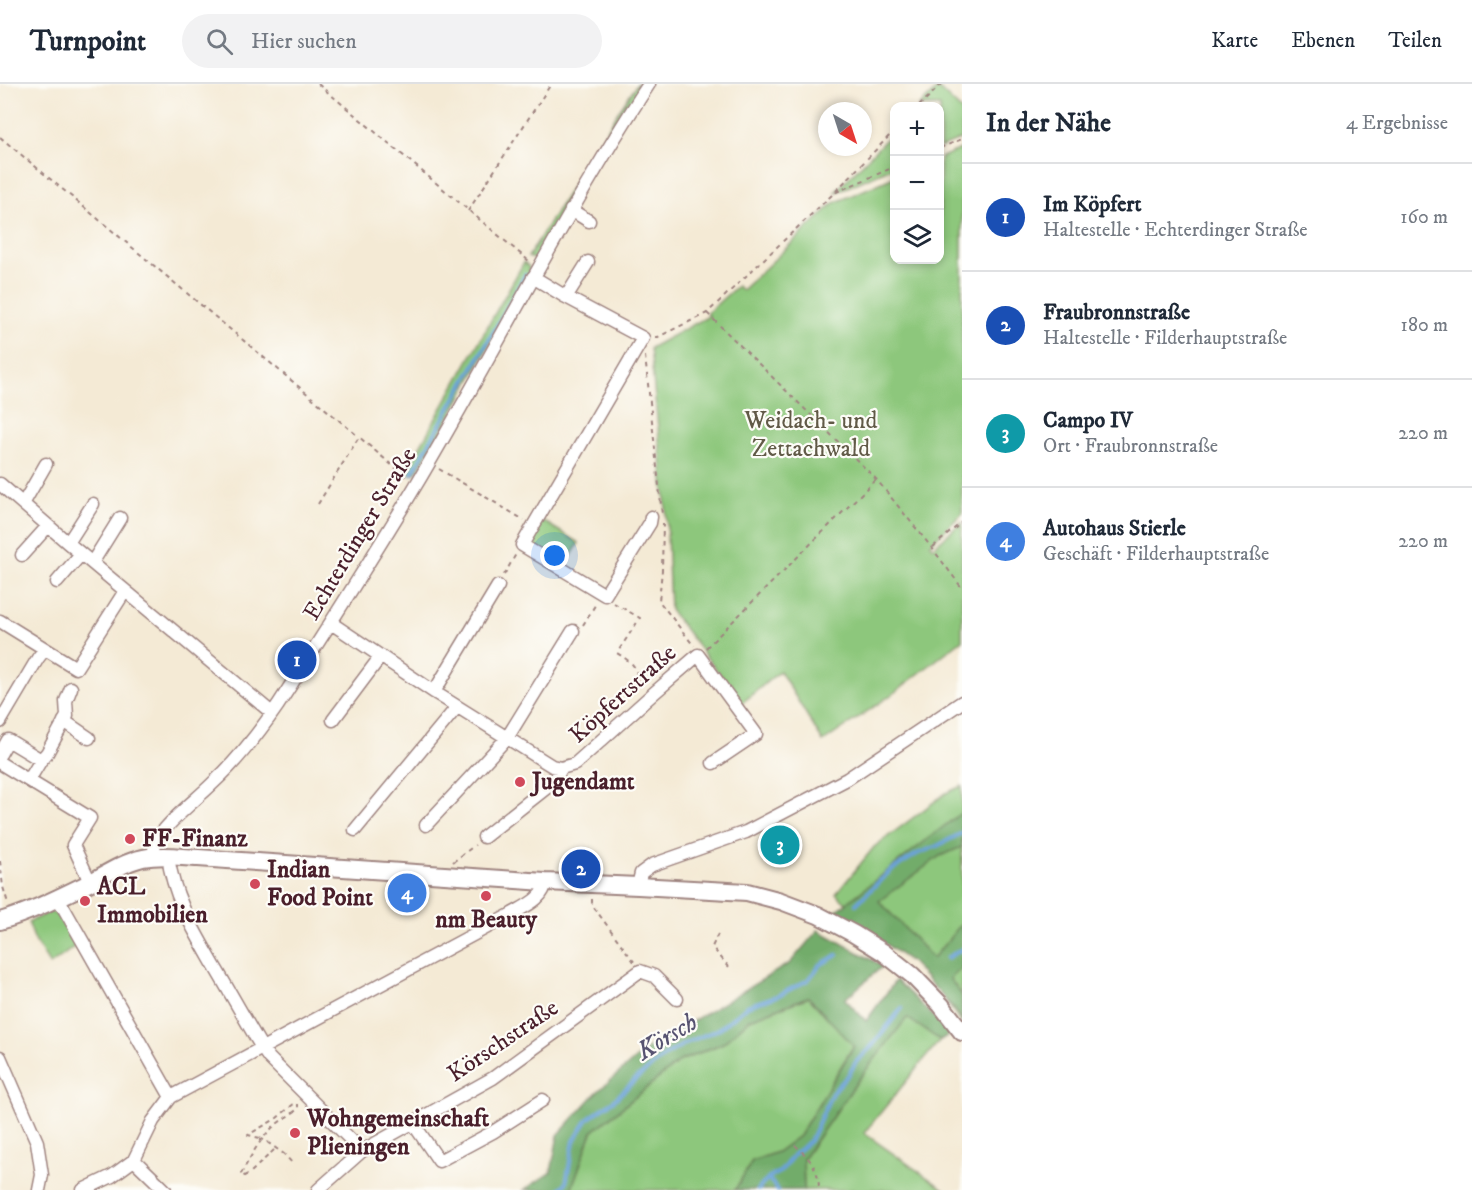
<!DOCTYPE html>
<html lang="de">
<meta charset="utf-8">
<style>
:root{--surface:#fff;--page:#f2f2f3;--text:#1f2937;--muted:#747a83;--line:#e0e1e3;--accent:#111827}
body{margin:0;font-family:"IM FELL DW Pica",serif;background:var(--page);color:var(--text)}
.controls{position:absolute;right:18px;top:18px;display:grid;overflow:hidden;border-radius:12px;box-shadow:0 3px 9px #0003}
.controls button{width:54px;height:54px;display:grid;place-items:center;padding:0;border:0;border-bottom:2px solid var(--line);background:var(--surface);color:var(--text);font:30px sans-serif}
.compass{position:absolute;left:818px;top:18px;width:54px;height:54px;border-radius:50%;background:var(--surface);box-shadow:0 3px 9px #0003;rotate:141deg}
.you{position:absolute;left:555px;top:472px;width:21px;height:21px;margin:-15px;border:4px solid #fff;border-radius:50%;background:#1a73e8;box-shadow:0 0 0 9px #1a73e833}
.badge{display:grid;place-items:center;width:39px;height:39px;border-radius:50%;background:var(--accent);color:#fff;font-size:20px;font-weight:700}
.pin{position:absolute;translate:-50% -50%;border:3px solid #fff;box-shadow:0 2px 6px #0006}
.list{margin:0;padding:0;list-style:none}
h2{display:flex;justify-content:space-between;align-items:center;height:78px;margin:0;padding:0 24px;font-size:26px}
h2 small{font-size:20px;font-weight:400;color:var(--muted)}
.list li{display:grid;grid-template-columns:39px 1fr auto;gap:18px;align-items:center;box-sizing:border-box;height:108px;padding:0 24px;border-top:2px solid var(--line)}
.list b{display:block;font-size:22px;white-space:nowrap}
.list p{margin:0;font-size:20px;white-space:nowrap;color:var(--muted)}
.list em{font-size:20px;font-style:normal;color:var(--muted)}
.icon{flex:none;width:33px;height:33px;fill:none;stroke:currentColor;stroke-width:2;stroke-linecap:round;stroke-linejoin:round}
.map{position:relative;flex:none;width:962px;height:1106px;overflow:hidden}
header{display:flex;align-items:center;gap:36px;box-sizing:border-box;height:84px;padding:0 30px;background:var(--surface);border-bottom:2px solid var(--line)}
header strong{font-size:28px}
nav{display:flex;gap:33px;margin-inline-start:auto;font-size:21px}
.search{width:420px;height:54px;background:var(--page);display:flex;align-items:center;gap:15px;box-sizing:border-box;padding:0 21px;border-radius:33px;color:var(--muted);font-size:22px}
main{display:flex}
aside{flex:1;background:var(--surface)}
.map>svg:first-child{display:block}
.green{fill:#8dc77b;stroke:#6c7353;stroke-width:1.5}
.forest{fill:#72ac6b;stroke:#5e664b;stroke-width:1.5}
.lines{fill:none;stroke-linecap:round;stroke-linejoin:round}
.stream{stroke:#6aa2d9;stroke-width:4}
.minor-casing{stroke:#9f8480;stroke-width:15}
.major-casing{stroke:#9f8480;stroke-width:20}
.path{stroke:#9f8480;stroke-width:2;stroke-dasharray:4.5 4.5;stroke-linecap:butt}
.minor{stroke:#fff;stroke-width:12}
.major{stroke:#fff;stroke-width:16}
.path-bridge{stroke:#9f8480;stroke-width:2;stroke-dasharray:4.5 4.5;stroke-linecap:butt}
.poi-dot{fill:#d1495b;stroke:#fdfcf7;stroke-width:2}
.labels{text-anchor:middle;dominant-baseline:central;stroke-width:4.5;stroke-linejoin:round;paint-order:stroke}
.park-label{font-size:24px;fill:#615a47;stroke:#fdfcf7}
.street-label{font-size:24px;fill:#4a1f2b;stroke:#fdfcf7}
.poi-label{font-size:24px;font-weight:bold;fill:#4a1f2b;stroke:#fdfcf7;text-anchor:start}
.water-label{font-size:26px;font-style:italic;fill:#575371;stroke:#fdfcf7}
</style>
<header>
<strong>Turnpoint</strong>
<div class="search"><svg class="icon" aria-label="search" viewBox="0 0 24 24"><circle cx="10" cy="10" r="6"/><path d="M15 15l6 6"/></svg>Hier suchen</div>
<nav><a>Karte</a><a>Ebenen</a><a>Teilen</a></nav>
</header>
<main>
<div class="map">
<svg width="962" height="1106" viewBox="0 0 962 1106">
<rect width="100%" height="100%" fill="#fdfcf7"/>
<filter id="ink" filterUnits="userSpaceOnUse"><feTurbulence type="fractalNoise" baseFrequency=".0167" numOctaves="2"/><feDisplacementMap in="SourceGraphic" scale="12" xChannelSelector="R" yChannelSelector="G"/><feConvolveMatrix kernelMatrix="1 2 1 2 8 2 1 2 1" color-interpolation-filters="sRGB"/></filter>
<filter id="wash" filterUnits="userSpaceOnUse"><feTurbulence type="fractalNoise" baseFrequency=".008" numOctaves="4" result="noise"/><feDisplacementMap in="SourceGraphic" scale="24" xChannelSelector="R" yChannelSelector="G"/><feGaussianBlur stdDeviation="1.35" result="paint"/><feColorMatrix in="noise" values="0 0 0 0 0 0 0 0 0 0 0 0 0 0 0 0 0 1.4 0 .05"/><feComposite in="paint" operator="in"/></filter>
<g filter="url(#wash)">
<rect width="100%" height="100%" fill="#f4ead5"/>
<!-- green -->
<path class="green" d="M 637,0 L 643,0 L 569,118 L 538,173 L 534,175 L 528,173 L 620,25 Z
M 938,4 L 962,27 L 962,55 L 940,64 L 940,22 L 919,22 Z
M 894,47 L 894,83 L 834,109 Z
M 962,64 L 962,430 L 930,460 L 933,463 L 962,438 L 962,556 L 894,609 L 823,658 L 780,587 L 742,619 L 670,526 L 666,425 L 650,264 L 709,232 L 707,229 L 737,202 L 742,206 L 834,119 L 894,93 L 894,176 L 940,176 L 940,74 Z
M 524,178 L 529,183 L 529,191 L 449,334 L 416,389 L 412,391 L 405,389 Z
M 538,434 L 579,459 L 563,486 L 522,461 Z
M 962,702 L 962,940 L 931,896 L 836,810 L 874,763 L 946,709 Z
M 50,828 C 65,831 71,849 78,860 L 50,881 L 35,857 L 28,838 Z
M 809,913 L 854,961 L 799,1052 L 777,1068 L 752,1077 L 735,1106 L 571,1106 L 592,1048 L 680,977 L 723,959 L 750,935 Z
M 907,933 L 940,956 L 864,1049 L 945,1106 L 804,1106 L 803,1075 L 859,995 Z"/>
<!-- forest -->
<path class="forest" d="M 962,728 L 962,763 L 940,772 L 879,817 L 933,874 L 962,839 L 962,884 L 950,895 L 962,911 L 962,936 L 955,926 L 912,879 L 866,846 L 834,829 Z
M 818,846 L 883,882 L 845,915 L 866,937 L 896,896 L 951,950 L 940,956 L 907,934 L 859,995 L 803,1075 L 804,1106 L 735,1106 L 752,1077 L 777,1068 L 799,1052 L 854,962 L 808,913 L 750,935 L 723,959 L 680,977 L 592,1048 L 571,1106 L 524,1106 L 551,1088 L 558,1051 L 597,1008 L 649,963 L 790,879 Z"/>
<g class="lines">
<!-- stream -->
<path class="stream" d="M 412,389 L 495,245 L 525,191
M 856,820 L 890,787 L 917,770 L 937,762 L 962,749
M 947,874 L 962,865
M 768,1094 L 778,1106
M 559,1106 L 566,1099 L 574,1057 L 588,1035 L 613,1017 L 636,995 L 667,970 L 688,958 L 719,945 L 747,922 L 777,912 L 808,896 L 820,881 L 837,871
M 758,1106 L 768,1094 L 781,1087 L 794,1070 L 810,1057 L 832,1009 L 849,990 L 856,978 L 872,962 L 902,924"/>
</g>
</g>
<g filter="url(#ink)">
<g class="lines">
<!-- minor casing -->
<g class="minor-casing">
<path id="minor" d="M 571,126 L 589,137
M 533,193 L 566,213 L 643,254 L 522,461 L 605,511 L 650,439 L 651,433
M 566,213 L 588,178
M 0,400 L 68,459 L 272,629
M 23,420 L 46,380
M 68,459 L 93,420
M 22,471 L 48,442
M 92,479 L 120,434
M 57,498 L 81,470
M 0,537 L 76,584 L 125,507
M 331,539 L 434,608 L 552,682 L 561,684 L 575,680 L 654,609 L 698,571 L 756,650 L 713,679
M 434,608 L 498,502
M 333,636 L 381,572
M 64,637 L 89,654
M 0,638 L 38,574 L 45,565
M 0,670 L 8,656 L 41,676 L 29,696
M 41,676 L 47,669 L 67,632 L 66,617 L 71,604
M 0,679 L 90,734 L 73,761 L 90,798
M 426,741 L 507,654 L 573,547
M 355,746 L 457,623
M 484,753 L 555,697 L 561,684
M 154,772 C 154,764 154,758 160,751 C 174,732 196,716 213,699 C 236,678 260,647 278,621 C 325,548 372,475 416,401 C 495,268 564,130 649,0
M 168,772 C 173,813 195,848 215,883 C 231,910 246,937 262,964 L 269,974 L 362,1067
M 638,802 L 641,789 L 652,781 L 746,748 L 847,695 L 962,618
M 58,814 L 171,1013
M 0,973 L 37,1058 L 42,1091 L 39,1106
M 413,1039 L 439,1077 L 493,1048 L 543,1016
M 134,1076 L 165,1106
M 83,1106 L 112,1092 L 134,1076 L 153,1037 L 171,1013 L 510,831 C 523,823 545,815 545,798
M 318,1106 L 362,1067 L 493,994 L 640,887 L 654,892 L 677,915"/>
</g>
<!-- major casing -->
<g class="major-casing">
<path id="major" d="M 0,837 C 31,828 60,813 89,799 C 106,790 124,778 143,774 C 161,770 180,773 198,774 L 545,798 L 638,802 L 747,808 L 781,817 L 818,831 L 854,850 L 883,868 L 912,891 L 941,921 L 962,948"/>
</g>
<!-- path -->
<path class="path" d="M 318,0 L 529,177
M 919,22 L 942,0
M 0,53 L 359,353
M 940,64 L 962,55
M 836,107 L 894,47
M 468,127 L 551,0
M 707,229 L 876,395 L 932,464 L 962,504
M 655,253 L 658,253 L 707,229 L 834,109 L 894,83
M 645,272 L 662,430
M 439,385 L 524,436
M 318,420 L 359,353 L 407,394
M 663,439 L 662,486 L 659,517 L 694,562
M 933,463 L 962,438
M 504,491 L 516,470
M 614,519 L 640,534 L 617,569 C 629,577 638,581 637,596 L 644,602
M 583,541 L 597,518
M 706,564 L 876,395
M 0,777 L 3,803 L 8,819
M 453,778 L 475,761
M 592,815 L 592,821 L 635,879
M 718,850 L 712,863 L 729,883
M 260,1054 L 248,1051 L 277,1034 L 296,1018
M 267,1058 L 284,1070 L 293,1080
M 795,1061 C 810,1075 819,1084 819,1106
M 274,1066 L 250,1089 L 242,1093 L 241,1090 C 250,1074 258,1058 271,1045 C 279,1037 289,1032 298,1025 L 298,1020"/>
<!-- minor -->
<use href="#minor" class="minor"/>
<!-- major -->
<use href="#major" class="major"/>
<!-- path-bridge -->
<path class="path-bridge" d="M 260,1054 L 267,1058"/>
</g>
</g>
<!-- markers -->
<g class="poi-dot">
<circle cx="520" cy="698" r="6"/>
<circle cx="130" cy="755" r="6"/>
<circle cx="255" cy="800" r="6"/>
<circle cx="486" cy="812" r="6"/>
<circle cx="85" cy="817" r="6"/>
<circle cx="295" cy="1049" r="6"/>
</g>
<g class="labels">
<!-- park labels -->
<g class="park-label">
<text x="811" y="337">Weidach- und<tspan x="811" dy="28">Zettachwald</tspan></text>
</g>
<!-- street labels -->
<g class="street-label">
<text transform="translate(360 450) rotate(-59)">Echterdinger Straße</text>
<text transform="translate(623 610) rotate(-42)">Köpfertstraße</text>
<text transform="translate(503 957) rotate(-34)">Körschstraße</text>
</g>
<!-- poi labels -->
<g class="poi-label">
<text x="532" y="698">Jugendamt</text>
<text x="142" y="755">FF-Finanz</text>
<text x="267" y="786">Indian<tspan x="267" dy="28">Food Point</tspan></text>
<text x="97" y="803">ACL<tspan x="97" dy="28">Immobilien</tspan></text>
<text x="486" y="836" text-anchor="middle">nm Beauty</text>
<text x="307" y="1035">Wohngemeinschaft<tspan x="307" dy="28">Plieningen</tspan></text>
</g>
<!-- water labels -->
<g class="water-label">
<text transform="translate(667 953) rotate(-31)">Körsch</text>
</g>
</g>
</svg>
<div class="controls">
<button>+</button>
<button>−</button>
<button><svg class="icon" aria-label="layers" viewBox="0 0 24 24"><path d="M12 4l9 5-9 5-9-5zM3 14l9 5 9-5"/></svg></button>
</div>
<svg class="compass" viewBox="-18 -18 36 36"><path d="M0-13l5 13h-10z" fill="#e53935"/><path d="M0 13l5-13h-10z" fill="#747a83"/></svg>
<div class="you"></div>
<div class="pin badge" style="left:297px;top:576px;background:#1a4fb4">1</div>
<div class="pin badge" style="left:581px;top:785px;background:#1a4fb4">2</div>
<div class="pin badge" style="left:780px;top:761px;background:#0f9aa8">3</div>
<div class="pin badge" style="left:407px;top:809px;background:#3f7fe0">4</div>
</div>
<aside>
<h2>In der Nähe<small>4 Ergebnisse</small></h2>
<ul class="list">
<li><span class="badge" style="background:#1a4fb4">1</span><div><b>Im Köpfert</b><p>Haltestelle · Echterdinger Straße</p></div><em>160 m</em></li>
<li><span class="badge" style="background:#1a4fb4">2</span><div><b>Fraubronnstraße</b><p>Haltestelle · Filderhauptstraße</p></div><em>180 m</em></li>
<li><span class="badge" style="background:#0f9aa8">3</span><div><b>Campo IV</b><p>Ort · Fraubronnstraße</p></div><em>220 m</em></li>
<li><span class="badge" style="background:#3f7fe0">4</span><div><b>Autohaus Stierle</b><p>Geschäft · Filderhauptstraße</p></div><em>220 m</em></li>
</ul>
</aside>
</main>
